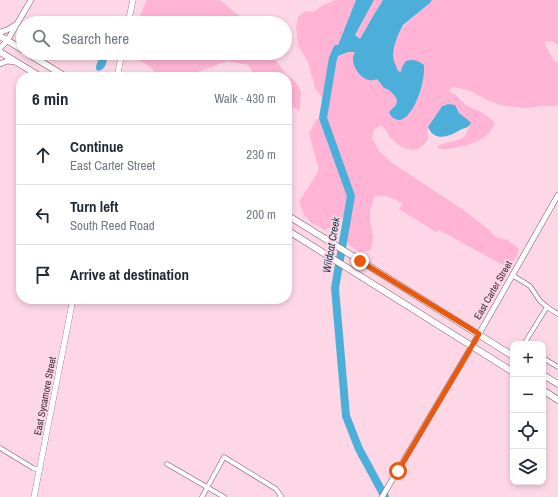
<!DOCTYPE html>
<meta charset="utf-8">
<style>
:root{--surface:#fff;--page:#f2f2f3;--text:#1f2937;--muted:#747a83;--line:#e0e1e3}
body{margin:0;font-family:"Archivo Narrow",sans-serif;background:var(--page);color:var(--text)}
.controls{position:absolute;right:12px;bottom:12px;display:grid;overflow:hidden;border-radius:8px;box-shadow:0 2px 6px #0003}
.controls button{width:36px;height:36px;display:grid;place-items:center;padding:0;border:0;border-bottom:1px solid var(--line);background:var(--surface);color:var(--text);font:20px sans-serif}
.stop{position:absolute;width:12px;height:12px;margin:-9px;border:3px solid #ea580c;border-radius:50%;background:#fff}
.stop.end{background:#ea580c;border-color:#fff;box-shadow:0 1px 4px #0008}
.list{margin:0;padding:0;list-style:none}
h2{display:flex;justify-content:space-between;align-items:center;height:52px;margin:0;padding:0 16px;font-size:17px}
h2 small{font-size:13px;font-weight:400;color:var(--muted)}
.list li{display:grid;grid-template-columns:26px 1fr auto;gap:12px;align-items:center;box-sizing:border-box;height:60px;padding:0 16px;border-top:1px solid var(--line)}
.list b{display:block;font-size:15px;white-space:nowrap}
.list p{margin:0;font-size:13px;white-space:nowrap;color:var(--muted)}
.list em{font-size:13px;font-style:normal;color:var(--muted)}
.icon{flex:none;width:22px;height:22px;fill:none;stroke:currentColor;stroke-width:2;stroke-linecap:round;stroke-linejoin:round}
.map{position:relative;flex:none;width:558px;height:497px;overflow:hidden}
.search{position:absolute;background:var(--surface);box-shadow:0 2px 6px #0003;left:16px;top:16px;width:276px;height:44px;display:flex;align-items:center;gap:10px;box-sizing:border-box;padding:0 14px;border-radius:22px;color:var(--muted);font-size:15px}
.panel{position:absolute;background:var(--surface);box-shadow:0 2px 6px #0003;left:16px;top:72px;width:276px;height:232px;border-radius:16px}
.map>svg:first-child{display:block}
.green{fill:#ffb3d5}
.water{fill:#4cafd9}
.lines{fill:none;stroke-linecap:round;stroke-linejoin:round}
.river{stroke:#4cafd9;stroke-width:8}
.minor-casing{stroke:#785766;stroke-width:5}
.tertiary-casing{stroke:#785766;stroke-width:6}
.secondary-casing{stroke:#785766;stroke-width:6}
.primary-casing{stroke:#785766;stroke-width:7}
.minor{stroke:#fff;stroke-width:4}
.tertiary{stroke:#fff;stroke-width:5}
.secondary{stroke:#fff;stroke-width:5.5}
.primary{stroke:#fff;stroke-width:6}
.route{stroke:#ea580c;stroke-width:5}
.labels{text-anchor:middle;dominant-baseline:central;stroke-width:3.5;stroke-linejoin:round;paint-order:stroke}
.street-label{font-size:10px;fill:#392b31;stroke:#fed7e7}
.water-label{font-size:11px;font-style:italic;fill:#053445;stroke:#fed7e7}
</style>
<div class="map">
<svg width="558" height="497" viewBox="0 0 558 497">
<rect width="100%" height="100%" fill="#fed7e7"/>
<!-- green -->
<path class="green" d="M 147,0 L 217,0 L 221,1 L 242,18 L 246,23 L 137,23 L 146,2 Z
M 335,0 L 356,0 L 334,58 L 348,52 L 355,52 L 384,88 C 390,90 400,98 396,105 C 395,107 391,110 389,112 L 410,113 L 419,95 L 424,74 L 401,72 L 398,71 L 394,61 L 393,55 L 394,47 L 398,35 L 403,26 L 430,3 L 432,0 L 558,0 L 558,45 C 553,42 549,39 544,43 L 554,61 L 558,63 L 558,105 L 554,106 L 542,106 L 528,108 L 506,106 L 497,104 L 488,100 L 468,90 L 453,87 L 450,89 L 449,91 L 457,96 L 465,105 L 481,112 L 495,122 C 491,139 468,146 453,148 C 448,149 443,150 438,148 L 438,146 C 447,141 460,143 466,134 C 468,131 468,127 470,125 L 468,120 L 461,115 L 458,111 L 448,104 C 445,104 445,104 442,106 C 441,107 428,126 428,127 C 427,131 428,136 428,140 C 426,142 424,145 421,147 C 411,154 398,146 391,138 C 387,133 386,129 381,125 L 374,130 L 372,138 L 379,151 L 392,163 L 465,211 L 489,230 L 495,237 L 507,240 L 513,244 L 517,247 L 519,250 C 516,257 513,266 505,266 L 439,230 L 436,232 L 399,209 L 403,204 C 391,197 389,195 375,196 L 370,209 L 370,222 L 373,237 L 371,250 L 360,252 L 349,245 L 344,236 L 348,212 L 338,223 L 325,230 L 312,223 L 304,215 L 299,202 L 319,170 L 309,133 L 317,119 L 323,118 L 326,102 L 315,88 L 308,62 L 298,45 L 296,28 L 298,17 L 305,11 L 314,12 L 320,7 Z
M 374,0 L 383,0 L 373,16 L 360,39 L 355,35 Z
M 128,53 L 270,53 L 287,75 L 296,82 L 301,91 L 300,108 L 299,111 L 291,106 L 287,112 L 287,77 L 256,77 L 248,65 L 227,61 L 198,72 L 176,72 L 172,77 L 158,77 C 151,65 140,59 127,57 Z"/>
<!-- water -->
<path class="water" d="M 356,0 L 374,0 L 355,35 L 360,39 L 373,16 L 383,0 L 432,0 L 430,3 L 403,25 L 398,35 L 394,47 L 393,55 L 394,61 L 398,71 L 401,72 L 402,67 L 406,61 C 413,59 417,60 424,65 C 424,71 424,77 422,84 C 420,94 412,117 400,120 C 396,120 393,118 391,116 L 389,112 L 396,105 L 397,100 L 394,95 L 389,90 L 384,88 L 377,79 C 366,85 353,70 353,59 C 353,56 354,54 355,52 L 348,52 L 333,58 Z
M 103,54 L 105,54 L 107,56 C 107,63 105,70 98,71 L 96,69 C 96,64 99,58 103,54 Z
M 448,104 L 455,105 L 459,113 L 468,120 L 471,123 C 468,128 464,128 460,130 C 449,137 434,142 428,127 L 442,106 Z"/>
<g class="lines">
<!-- river -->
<path class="river" d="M 337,49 L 333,58 L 323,118 L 351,196 L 335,288 L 346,416 L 359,449 L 385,497"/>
<!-- minor casing -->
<g class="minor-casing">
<path id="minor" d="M 512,275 L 530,286 L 540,301 L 547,307 L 558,314
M 524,344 L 547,307
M 543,358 L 558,367
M 0,448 L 33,468 L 39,470
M 167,464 L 224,497
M 202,497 L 224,457 L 276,489 L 281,496 L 280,497"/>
</g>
<!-- tertiary casing -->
<g class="tertiary-casing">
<path id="tertiary" d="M 0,32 L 7,30 L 15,25
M 0,48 L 7,41 L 31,0
M 0,64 L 7,61 L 16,62
M 382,497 L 479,334 L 558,195"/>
</g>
<!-- secondary casing -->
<g class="secondary-casing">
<path id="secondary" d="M 128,23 L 133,0
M 117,77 L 122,53
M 34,497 L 73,299"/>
</g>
<!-- primary casing -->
<g class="primary-casing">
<path id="primary" d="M 0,36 L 23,50
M 0,52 L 41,77
M 27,53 L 66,77
M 287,215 L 513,356
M 287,230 L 513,372
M 543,375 L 558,384
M 543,390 L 558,400"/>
</g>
<!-- minor -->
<use href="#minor" class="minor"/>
<!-- tertiary -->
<use href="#tertiary" class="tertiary"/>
<!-- secondary -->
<use href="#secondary" class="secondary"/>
<!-- primary -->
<use href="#primary" class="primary"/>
</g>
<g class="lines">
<!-- route -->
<path class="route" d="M 360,261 L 479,334 L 398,471"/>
</g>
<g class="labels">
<!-- street labels -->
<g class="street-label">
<text transform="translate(493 290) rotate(-60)">East Carter Street</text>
<text transform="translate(45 396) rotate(-79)">East Sycamore Street</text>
</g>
<!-- water labels -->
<g class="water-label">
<text transform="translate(331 245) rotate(-80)">Wildcat Creek</text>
</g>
</g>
</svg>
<div class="controls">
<button>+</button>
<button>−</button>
<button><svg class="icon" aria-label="locate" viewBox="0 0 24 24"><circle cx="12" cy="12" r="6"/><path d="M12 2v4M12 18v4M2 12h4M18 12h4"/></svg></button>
<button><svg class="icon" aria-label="layers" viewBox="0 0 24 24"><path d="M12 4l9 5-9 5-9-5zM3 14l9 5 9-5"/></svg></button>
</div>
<div class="stop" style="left:398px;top:471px"></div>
<div class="stop end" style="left:360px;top:261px"></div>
<div class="search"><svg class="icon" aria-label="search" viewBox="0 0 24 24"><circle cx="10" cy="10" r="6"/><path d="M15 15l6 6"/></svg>Search here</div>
<section class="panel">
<h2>6 min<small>Walk · 430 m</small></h2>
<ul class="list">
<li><svg class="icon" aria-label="ahead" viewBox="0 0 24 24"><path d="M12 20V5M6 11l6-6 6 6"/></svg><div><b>Continue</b><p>East Carter Street</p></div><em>230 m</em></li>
<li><svg class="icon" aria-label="left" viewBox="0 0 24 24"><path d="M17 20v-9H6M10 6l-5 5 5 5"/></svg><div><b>Turn left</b><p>South Reed Road</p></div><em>200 m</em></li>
<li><svg class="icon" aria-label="arrive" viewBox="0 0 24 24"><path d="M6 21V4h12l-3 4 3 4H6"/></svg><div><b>Arrive at destination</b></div></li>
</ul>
</section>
</div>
